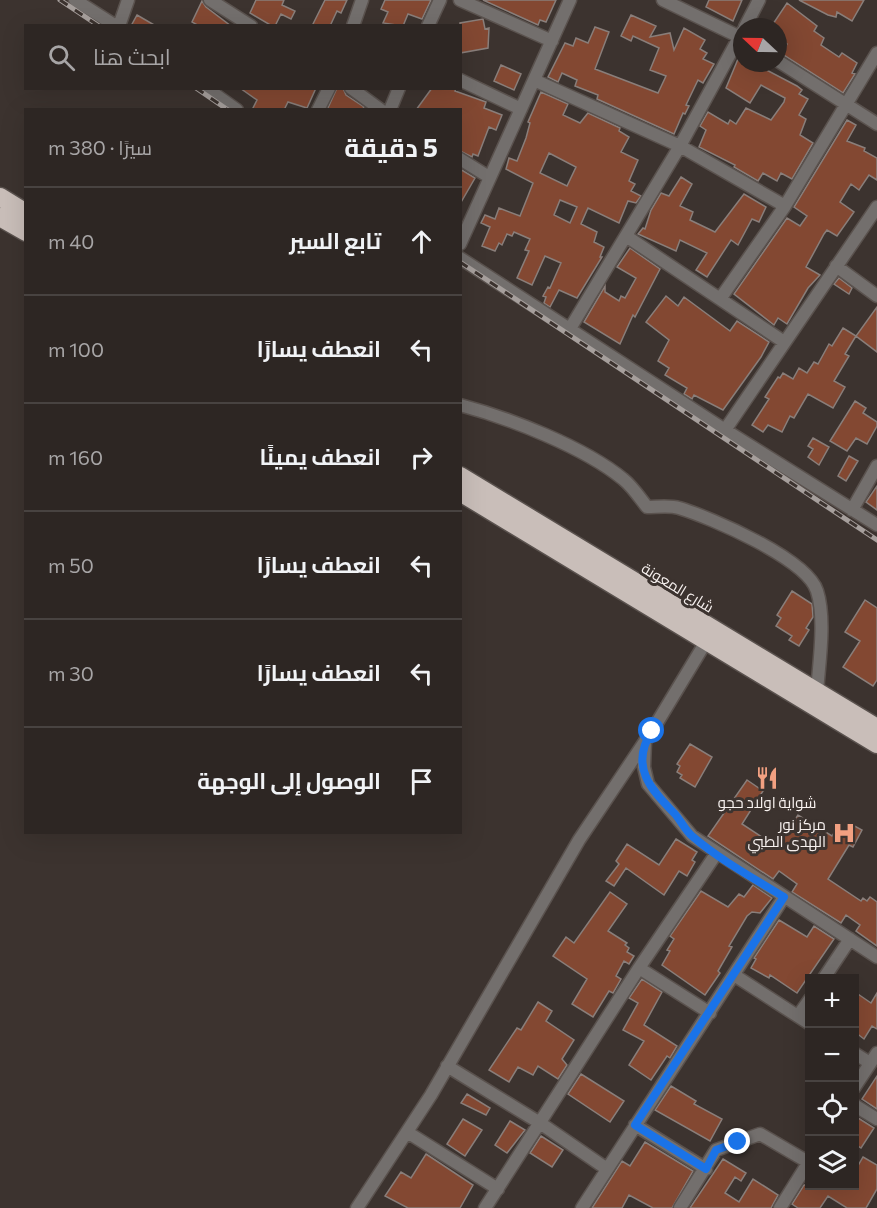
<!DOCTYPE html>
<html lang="ar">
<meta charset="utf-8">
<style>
:root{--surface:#2d2623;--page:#393230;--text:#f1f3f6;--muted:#a7a5a6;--line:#484341}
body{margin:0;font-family:Commissioner,Cairo,sans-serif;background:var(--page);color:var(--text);direction:rtl}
.controls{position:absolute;right:18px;bottom:18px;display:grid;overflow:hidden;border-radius:0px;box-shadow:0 6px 24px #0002}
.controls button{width:54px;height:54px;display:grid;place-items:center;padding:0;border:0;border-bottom:2px solid var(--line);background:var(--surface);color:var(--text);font:30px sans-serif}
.compass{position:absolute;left:733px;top:18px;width:54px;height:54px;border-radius:50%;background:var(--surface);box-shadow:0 6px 24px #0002;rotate:292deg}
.stop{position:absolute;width:18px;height:18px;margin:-14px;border:4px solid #1a73e8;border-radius:50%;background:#fff}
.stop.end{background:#1a73e8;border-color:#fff;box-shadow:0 2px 6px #0008}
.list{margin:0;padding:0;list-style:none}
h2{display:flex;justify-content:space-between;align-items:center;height:78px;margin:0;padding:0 24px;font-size:26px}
h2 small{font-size:20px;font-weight:400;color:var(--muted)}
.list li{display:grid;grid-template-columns:39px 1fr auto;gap:18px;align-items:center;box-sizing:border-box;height:108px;padding:0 24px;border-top:2px solid var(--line)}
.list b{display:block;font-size:22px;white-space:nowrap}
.list em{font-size:20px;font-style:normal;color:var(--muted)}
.icon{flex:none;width:33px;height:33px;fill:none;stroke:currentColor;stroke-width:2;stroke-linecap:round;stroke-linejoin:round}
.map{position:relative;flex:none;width:877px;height:1208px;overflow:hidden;direction:ltr}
.search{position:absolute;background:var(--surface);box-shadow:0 6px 24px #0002;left:24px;top:24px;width:438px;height:66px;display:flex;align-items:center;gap:15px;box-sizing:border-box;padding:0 21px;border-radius:0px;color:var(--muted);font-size:22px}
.panel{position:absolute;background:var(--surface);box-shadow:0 6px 24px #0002;left:24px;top:108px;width:438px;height:726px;border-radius:0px;direction:rtl}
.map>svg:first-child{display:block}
.building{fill:#834832;stroke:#897e7a;stroke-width:1.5;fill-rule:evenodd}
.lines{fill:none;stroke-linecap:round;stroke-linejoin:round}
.minor-casing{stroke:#5a524e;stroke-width:15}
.highway-casing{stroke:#5a524e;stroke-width:21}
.minor{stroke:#736f6d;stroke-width:12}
.highway{stroke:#c9beb9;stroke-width:18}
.rail-casing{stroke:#a69f9c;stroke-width:5}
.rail{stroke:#3c332f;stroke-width:3;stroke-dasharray:9;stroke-linecap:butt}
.route{stroke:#1a73e8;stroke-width:8}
.labels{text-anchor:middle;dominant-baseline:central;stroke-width:6;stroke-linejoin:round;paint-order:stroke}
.street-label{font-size:15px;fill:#f8f2f0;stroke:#3c332f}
.poi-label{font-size:15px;fill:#f8f2f0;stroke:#3c332f}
</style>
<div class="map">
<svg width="877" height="1208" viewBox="0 0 877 1208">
<rect width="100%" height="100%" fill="#3c332f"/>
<!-- building -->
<path class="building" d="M 256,0 L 284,0 L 282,5 L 295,11 L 291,19 L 281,14 L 275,26 L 272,26 L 250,13 Z
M 325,0 L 347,0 L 341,13 L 337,11 L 330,26 L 312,26 Z
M 385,0 L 431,0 L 422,19 L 408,14 L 403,26 L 383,23 L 388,12 L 381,9 Z
M 483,0 L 556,0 L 546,22 L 540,20 L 538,25 Z
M 709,0 L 742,0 L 733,21 L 706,7 Z
M 799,0 L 864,0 L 852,21 L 837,12 L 836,17 L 828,15 Z
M 202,1 L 206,7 L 231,26 L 199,26 L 192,22 Z
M 787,3 L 817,26 L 814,31 L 824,38 L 821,45 L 839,57 L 842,53 L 857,63 L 852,73 L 855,74 L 843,93 L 782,54 L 787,44 L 778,38 L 778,27 L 771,27 Z
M 137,15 L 156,26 L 131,26 Z
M 631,15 L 656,26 L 650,37 L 670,33 L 674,50 L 684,28 L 705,40 L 700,49 L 707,53 L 703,59 L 714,64 L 703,83 L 698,80 L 686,105 L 689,106 L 685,114 L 683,113 L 674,134 L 597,99 L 598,95 L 575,86 L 577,80 L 562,73 L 558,82 L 548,77 L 565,43 L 573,46 L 576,38 L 588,43 L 595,27 L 609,32 L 595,69 L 658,93 L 666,76 L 650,70 L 659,48 L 633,36 L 631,41 L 621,36 Z
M 483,19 L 485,29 L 489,28 L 488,48 L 460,53 L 460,23 Z
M 738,59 L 750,66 L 753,63 L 797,86 L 802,90 L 799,94 L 808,99 L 799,115 L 806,119 L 800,135 L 813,143 L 792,179 L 781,173 L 777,181 L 763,173 L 758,181 L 734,167 L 735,165 L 699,147 L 706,130 L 700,126 L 708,112 L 728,124 L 730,120 L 736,124 L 746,108 L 771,120 L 784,102 L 785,98 L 761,85 L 750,103 L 726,88 Z
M 501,65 L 521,74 L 514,90 L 494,81 Z
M 240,88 L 316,88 L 307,108 L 288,102 L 284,110 L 252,110 L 257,100 Z
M 337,88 L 343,88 L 346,95 L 364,107 L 362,110 L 327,110 Z
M 432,88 L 456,88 L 455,91 L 486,102 L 484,108 L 502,115 L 496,130 L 489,127 L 478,156 L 473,154 L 472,157 L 460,151 L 460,110 L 416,110 Z
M 541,92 L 568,104 L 563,115 L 580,123 L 588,113 L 620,128 L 619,131 L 629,137 L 621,152 L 638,160 L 629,181 L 635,184 L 631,191 L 641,196 L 636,203 L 628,201 L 619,223 L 588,208 L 581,224 L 597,232 L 594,242 L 604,247 L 600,257 L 602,257 L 577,298 L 559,290 L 550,307 L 544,303 L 546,297 L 543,296 L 548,287 L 550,288 L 561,263 L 545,256 L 532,285 L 517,278 L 529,251 L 525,250 L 530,239 L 514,232 L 512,236 L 507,234 L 502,245 L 499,243 L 495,251 L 482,246 L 490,227 L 481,223 L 485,215 L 495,219 L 499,208 L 520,216 L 528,196 L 533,183 L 506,169 L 509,158 L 517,161 L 526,138 L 530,123 L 528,122 ZM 549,153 L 576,167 L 567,186 L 540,173 ZM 560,200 L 577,207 L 570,223 L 554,215 Z
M 847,120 L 856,125 L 847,141 L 865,148 L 864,151 L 877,158 L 877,180 L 869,175 L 859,190 L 851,184 L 840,202 L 854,212 L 837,236 L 827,230 L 824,234 L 806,267 L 820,275 L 808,288 L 787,324 L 778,318 L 774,325 L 734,294 L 787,218 L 800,226 L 807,216 L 794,207 Z
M 460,169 L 475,178 L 460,204 Z
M 681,177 L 692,184 L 680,206 L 693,212 L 690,220 L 715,232 L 744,194 L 766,207 L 759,222 L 752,219 L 738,245 L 731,240 L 707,277 L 696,270 L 707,253 L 680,240 L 676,251 L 638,234 L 643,228 L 645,229 L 651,210 L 661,193 L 669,196 Z
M 630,248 L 660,269 L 635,317 L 633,315 L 620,344 L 584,322 L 605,286 L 605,292 L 619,301 L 621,296 L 625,298 L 636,278 L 617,267 Z
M 839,278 L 852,288 L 849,294 L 834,284 Z
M 666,296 L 678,306 L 684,297 L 730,331 L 737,321 L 769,342 L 761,357 L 723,410 L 694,395 L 692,399 L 684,394 L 687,388 L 665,375 L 669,368 L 658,361 L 669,340 L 646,322 Z
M 877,307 L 877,352 L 856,336 Z
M 843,328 L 856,336 L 845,354 L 849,356 L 834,381 L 845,387 L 833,408 L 808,394 L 794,418 L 790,416 L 782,432 L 768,425 L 763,432 L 752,425 L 769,399 L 765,397 L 778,377 L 780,378 L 783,373 L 793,379 L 799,368 L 807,373 L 814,362 L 818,364 L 829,344 L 832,346 Z
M 855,401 L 866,408 L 863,413 L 877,422 L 877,426 L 867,444 L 856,438 L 847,451 L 830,441 Z
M 813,438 L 829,447 L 819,465 L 808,457 L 813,449 L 808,446 Z
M 849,456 L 858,461 L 846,481 L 838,476 Z
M 877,486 L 877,510 L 866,502 Z
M 792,591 L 812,604 L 813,617 L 806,628 L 809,630 L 799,646 L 789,640 L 792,636 L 776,626 L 781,618 L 777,615 Z
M 865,600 L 877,608 L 877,680 L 873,686 L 843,667 L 860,641 L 845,632 Z
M 690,744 L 712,757 L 695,787 L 680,778 L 682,775 L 677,772 L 680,766 L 677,764 Z
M 747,780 L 763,791 L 742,824 L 777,847 L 798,815 L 832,836 L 836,830 L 843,835 L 849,823 L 862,830 L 853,847 L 849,845 L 828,879 L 861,901 L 863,898 L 867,901 L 870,897 L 877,902 L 877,946 L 856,931 L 860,925 L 846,915 L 841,923 L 792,892 L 797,884 L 779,871 L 773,879 L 708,836 Z
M 676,839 L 697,852 L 692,860 L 695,862 L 687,876 L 679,871 L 664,895 L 626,868 L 614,886 L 606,881 L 619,864 L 616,861 L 627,844 L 659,865 Z
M 753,885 L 772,898 L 760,913 L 752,912 L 747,916 L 729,946 L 732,947 L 718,971 L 720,973 L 705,995 L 662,965 L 670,951 L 667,950 L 674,939 L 670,936 L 701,891 L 728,907 L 739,894 L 744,897 Z
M 610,892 L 627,904 L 608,931 L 627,943 L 625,945 L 629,948 L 627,952 L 634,956 L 629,964 L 624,961 L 616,976 L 621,979 L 613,993 L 609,991 L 593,1017 L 572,1004 L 587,979 L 553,956 L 566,937 L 574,943 Z
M 779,920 L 807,937 L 814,926 L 834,939 L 797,993 L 770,975 L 769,978 L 751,968 L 756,959 L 754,958 Z
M 642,979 L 662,992 L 644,1025 L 677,1046 L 670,1058 L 667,1056 L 651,1080 L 629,1065 L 644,1041 L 623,1030 L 638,1003 L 629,998 Z
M 855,992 L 871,1003 L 877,993 L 877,1029 L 872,1026 L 864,1039 L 855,1032 Z
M 538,1002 L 552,1011 L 546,1021 L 574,1040 L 562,1059 L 567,1065 L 558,1079 L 538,1066 L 533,1075 L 518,1067 L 509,1082 L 489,1070 L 517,1028 L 521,1030 Z
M 581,1074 L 624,1101 L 610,1122 L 568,1094 Z
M 877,1076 L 877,1109 L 862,1099 Z
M 671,1086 L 696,1101 L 694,1104 L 722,1119 L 710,1141 L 655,1110 Z
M 467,1094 L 490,1108 L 486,1115 L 461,1103 Z
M 855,1116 L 874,1128 L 861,1148 L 855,1144 Z
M 463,1119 L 482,1130 L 465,1156 L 447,1144 Z
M 510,1121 L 525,1130 L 507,1153 L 495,1145 Z
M 541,1136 L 563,1150 L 552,1167 L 530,1153 Z
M 645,1142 L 693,1171 L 672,1208 L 653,1208 L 629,1195 L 622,1208 L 592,1208 L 622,1161 L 630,1166 Z
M 426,1154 L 473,1185 L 460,1208 L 408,1208 L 385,1196 L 401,1172 L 411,1178 Z
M 863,1157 L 877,1165 L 877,1189 L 866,1208 L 847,1208 L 828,1196 L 820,1208 L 798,1208 L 792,1204 L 804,1185 L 855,1185 L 855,1171 Z
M 723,1159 L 746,1173 L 741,1181 L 735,1177 L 725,1193 L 739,1202 L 753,1179 L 778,1195 L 771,1208 L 690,1208 Z"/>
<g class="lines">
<!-- minor casing -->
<g class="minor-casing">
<path id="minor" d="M 75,0 L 116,26
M 210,0 L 251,26
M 460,0 L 552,41
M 663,0 L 742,38
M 119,26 L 128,0
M 353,26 L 362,0
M 428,26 L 440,0
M 745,27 L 759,0
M 778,61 L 877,124
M 460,80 L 521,109
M 534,80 L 680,146 L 785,206
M 206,88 L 237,110
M 351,88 L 381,110
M 318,110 L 329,88
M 390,110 L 399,88
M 460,159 L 489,177
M 626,236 L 784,342
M 460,244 L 570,0
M 460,258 L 725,430 L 877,525
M 836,266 L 877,296
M 720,299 L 785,206 L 877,53
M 571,327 L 680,146 L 742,32
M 460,405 C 509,418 584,447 623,479 C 632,486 640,498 647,507 C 657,507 670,505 679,508 C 712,518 807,559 817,591 C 826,619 819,663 817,692
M 725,430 L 877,207
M 852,510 L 877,466
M 645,741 L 644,767 L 648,784 L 692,836 L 877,957
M 639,968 L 710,1013
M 734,975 L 810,1024
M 824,978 L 850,939
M 798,1016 L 810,999
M 854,1053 L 870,1063
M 447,1066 L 540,1123 L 607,1169
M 854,1088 L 877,1053
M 854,1105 L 877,1119
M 635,1125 L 706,1169
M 407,1132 L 498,1189
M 357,1208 L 431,1095 L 579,840 L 652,731 L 707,640
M 485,1208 L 639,968 L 716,854
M 582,1208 L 784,897
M 680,1208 L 716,1150 L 760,1134 L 808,1162
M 780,1208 L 810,1160"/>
</g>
<!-- highway casing -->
<g class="highway-casing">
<path id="highway" d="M 0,197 L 26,213
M 0,217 L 26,232
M 460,476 L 877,728
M 460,492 L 877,744"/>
</g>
<!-- minor -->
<use href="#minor" class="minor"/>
<!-- highway -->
<use href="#highway" class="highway"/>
<!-- rail casing -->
<g class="rail-casing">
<path id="rail" d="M 60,0 L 99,26
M 196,88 L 228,110
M 460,262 L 877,540"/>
</g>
<!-- rail -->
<use href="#rail" class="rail"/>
</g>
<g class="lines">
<!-- route -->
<path class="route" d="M 652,731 C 629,766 651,790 675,814 C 681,821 685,830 692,836 C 720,860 753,878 784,897 L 635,1125 L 706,1169 L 716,1150 L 738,1142"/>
</g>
<!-- icons -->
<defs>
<g id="restaurant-bare" transform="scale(1.8)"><path d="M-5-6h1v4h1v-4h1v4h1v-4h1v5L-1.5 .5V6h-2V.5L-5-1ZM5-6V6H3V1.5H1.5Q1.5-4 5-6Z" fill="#f2a081" stroke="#3c332f" stroke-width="2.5" paint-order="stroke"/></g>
<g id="hospital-bare" transform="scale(1.8)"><path d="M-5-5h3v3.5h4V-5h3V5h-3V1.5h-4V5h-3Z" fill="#f2a081" stroke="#3c332f" stroke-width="2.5" paint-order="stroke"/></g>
</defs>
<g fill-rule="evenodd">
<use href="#restaurant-bare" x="767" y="778"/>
<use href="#hospital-bare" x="844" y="833"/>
</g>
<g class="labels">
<!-- street labels -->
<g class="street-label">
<text transform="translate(678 587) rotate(31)">شارع المعونة</text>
</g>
<!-- poi labels -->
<g class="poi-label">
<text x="767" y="802">شواية اولاد حجو</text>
<text x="826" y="824" text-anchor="end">مركز نور<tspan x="826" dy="17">الهدى الطبي</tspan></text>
</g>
</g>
</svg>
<div class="controls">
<button>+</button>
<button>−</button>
<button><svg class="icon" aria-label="locate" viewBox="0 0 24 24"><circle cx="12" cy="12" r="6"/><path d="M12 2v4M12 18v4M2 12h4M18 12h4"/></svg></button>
<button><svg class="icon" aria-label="layers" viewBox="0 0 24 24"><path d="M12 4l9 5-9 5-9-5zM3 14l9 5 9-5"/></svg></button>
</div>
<svg class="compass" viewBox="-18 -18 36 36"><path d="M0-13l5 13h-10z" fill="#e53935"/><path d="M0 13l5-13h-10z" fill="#a7a5a6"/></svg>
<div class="stop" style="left:652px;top:731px"></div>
<div class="stop end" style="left:738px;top:1142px"></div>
<div class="search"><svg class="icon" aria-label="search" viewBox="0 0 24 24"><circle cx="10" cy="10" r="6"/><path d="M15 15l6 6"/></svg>ابحث هنا</div>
<section class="panel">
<h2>5 دقيقة<small>سيرًا · 380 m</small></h2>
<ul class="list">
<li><svg class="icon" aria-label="ahead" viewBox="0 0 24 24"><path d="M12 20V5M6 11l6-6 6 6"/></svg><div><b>تابع السير</b></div><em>40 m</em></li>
<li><svg class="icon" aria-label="left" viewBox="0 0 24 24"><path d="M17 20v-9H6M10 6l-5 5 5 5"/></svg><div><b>انعطف يسارًا</b></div><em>100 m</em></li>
<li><svg class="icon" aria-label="right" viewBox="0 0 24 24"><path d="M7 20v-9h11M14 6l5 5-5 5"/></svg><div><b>انعطف يمينًا</b></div><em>160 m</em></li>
<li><svg class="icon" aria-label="left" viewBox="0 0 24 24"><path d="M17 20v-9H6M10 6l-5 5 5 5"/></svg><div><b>انعطف يسارًا</b></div><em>50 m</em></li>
<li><svg class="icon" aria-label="left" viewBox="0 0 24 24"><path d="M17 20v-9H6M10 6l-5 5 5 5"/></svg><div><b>انعطف يسارًا</b></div><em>30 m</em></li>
<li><svg class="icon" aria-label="arrive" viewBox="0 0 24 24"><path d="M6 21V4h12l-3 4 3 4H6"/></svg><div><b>الوصول إلى الوجهة</b></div></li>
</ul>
</section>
</div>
